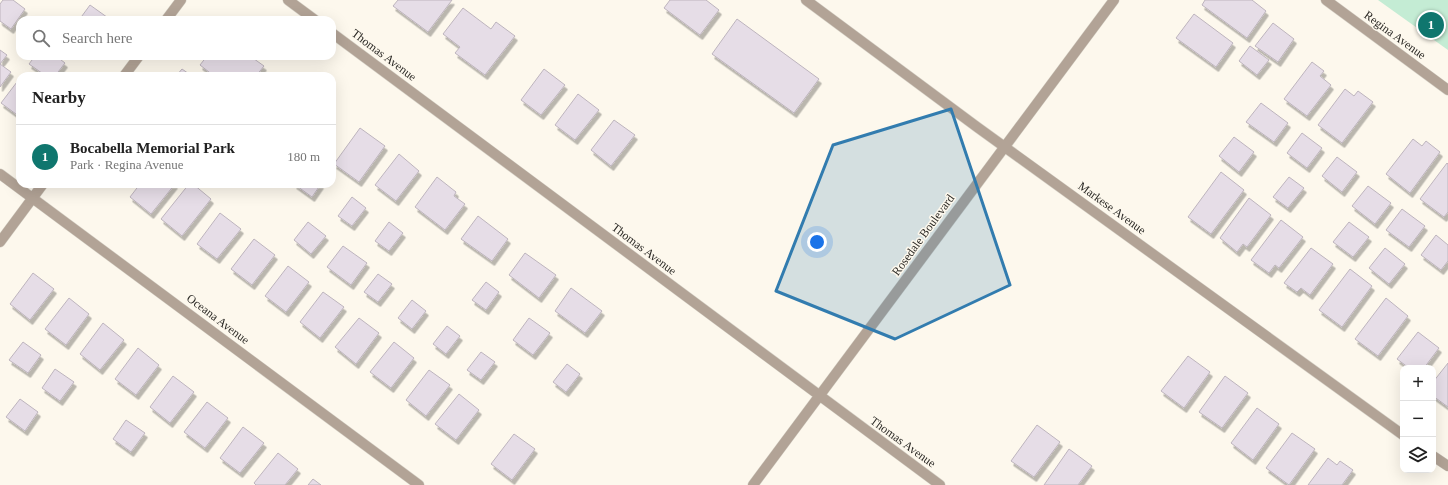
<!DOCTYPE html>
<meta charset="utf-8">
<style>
:root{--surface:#fff;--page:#f2f2f2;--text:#222;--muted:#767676;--line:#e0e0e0;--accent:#0f766e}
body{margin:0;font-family:Georgia,serif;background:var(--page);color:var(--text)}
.controls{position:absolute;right:12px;bottom:12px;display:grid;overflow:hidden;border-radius:8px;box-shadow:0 4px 16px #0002}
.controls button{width:36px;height:36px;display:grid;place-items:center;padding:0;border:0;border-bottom:1px solid var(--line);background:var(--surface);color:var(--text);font:20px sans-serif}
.you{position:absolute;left:817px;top:242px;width:14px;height:14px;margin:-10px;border:3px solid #fff;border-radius:50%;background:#1a73e8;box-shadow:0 0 0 6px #1a73e833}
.badge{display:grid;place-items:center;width:26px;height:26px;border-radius:50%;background:var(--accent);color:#fff;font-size:13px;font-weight:700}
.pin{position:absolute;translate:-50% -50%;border:2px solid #fff;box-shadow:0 1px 4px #0006}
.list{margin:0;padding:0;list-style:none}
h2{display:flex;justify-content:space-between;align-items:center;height:52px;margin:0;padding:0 16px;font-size:17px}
h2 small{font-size:13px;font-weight:400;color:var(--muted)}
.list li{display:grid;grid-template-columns:26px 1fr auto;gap:12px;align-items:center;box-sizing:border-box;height:64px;padding:0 16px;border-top:1px solid var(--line)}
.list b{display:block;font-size:15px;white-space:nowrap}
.list p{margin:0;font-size:13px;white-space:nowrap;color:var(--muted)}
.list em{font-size:13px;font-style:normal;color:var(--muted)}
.icon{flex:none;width:22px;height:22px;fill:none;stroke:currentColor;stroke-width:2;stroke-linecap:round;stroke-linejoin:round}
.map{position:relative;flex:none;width:1448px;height:485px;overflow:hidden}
.search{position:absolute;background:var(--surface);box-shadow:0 4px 16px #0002;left:16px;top:16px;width:320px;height:44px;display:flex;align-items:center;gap:10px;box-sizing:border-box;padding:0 14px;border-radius:12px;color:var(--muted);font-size:15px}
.panel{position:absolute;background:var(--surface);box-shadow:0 4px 16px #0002;left:16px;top:72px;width:320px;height:116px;border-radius:12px}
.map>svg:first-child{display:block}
.green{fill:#c4ecd4}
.building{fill:#e6dde7;stroke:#bdb4bd;filter:url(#shadow)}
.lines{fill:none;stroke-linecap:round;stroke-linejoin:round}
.minor-casing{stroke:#d7d3c9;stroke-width:11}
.minor{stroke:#b2a396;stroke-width:10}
.marked{fill:#327caf;fill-opacity:0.2;stroke:#327caf;stroke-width:3;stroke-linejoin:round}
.labels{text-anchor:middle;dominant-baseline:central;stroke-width:3;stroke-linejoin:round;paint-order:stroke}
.street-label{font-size:12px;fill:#2a2824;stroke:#fdf8ed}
</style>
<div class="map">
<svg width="1448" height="485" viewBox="0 0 1448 485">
<defs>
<filter id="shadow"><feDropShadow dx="2.5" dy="4.5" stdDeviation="0" flood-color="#0004"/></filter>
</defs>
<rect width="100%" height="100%" fill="#fdf8ed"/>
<!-- green -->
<path class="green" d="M 1378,0 L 1448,0 L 1448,50 Z"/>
<!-- building -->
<path class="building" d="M 3,0 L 13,0 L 25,9 L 11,29 L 0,21 L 0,4 Z
M 398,0 L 452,0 L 428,32 L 393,6 Z
M 670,0 L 706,0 L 719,10 L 700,35 L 664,8 Z
M 1205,0 L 1252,0 L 1266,11 L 1247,38 L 1202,5 Z
M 90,5 L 111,20 L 79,20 Z
M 463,8 L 491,29 L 496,22 L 515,36 L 485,75 L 455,53 L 460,47 L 443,34 Z
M 1194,14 L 1233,43 L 1216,67 L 1176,38 Z
M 737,19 L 819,79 L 794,113 L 712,54 Z
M 1273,23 L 1294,39 L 1278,62 L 1255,46 Z
M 1250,46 L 1269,60 L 1257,75 L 1239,61 Z
M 0,50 L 7,55 L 0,64 L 11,72 L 0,87 Z
M 35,56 L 56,56 L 65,63 L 55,76 L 46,76 L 29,64 Z
M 207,56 L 250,56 L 264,66 L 256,76 L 214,76 L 200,65 Z
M 1312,62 L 1324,71 L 1320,76 L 1331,85 L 1307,116 L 1284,99 Z
M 182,69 L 192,76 L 176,76 Z
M 544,69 L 565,85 L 541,115 L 521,100 Z
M 20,78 L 20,117 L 1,103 Z
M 1345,89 L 1354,96 L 1358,91 L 1373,102 L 1342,143 L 1318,125 Z
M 578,94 L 599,110 L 575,140 L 555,125 Z
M 1261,103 L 1288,123 L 1274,142 L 1246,122 Z
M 614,120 L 635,135 L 611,166 L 591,150 Z
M 360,128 L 385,146 L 359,182 L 334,164 Z
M 1302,133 L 1322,148 L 1307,168 L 1287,153 Z
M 1234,137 L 1254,152 L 1239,172 L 1219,156 Z
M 1413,139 L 1422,146 L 1426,141 L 1440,152 L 1410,193 L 1386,174 Z
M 399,154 L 419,171 L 396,201 L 375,185 Z
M 1337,157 L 1357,172 L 1342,192 L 1322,176 Z
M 1447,163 L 1448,164 L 1448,212 L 1444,217 L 1420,199 Z
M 1221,172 L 1244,190 L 1211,234 L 1188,217 Z
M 437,177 L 456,192 L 454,196 L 465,204 L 445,230 L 415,207 Z
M 1289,177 L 1304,188 L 1288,208 L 1273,197 Z
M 140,184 L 175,184 L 151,214 L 130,197 Z
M 189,184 L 193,184 L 211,199 L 182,236 L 161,219 Z
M 294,184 L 321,184 L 312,197 Z
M 1368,186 L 1391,203 L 1375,224 L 1352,206 Z
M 352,197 L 366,208 L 352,226 L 338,216 Z
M 1249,198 L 1271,215 L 1247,247 L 1243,244 L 1237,252 L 1220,238 Z
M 1402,209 L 1425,226 L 1409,247 L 1386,230 Z
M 220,213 L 241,229 L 217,259 L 197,244 Z
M 478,216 L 508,239 L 492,261 L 461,239 Z
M 1281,220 L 1303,237 L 1279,268 L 1275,265 L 1269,273 L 1251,260 Z
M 308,222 L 326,236 L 311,254 L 294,240 Z
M 389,222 L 403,233 L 389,251 L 375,241 Z
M 1349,222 L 1369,237 L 1353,257 L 1333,242 Z
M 1436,235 L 1448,245 L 1448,261 L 1441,270 L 1421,255 Z
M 254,239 L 275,255 L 252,285 L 231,269 Z
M 343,246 L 367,263 L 351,285 L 327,267 Z
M 1311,248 L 1333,264 L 1310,295 L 1301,288 L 1297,292 L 1284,283 Z
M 1385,248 L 1405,264 L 1389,284 L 1369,268 Z
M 525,253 L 556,275 L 539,298 L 509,275 Z
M 288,266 L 309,282 L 286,312 L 265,296 Z
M 1350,269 L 1372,286 L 1342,327 L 1319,310 Z
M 33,273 L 54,289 L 30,320 L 10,304 Z
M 378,274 L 392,284 L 378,302 L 364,292 Z
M 486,282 L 499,292 L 486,310 L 472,300 Z
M 571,288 L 602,311 L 585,333 L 555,311 Z
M 323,292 L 344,307 L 320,338 L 300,322 Z
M 69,298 L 89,314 L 66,345 L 45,329 Z
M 1386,298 L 1408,316 L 1378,356 L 1355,339 Z
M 412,300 L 426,311 L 412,329 L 398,318 Z
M 359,318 L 379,333 L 356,364 L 335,347 Z
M 529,318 L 550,333 L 533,355 L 513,340 Z
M 103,323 L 124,340 L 100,370 L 80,354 Z
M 447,326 L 460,336 L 446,354 L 433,344 Z
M 1418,332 L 1439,348 L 1424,368 L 1409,368 L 1397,359 Z
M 23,342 L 41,355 L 28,373 L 9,360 Z
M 394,342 L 414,358 L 391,388 L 370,372 Z
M 138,348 L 159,365 L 136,395 L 115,379 Z
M 481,352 L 495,362 L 481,380 L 467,370 Z
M 1188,356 L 1210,372 L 1184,408 L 1161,391 Z
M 1448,363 L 1448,407 L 1433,396 L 1433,382 Z
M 567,364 L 580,374 L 566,392 L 553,382 Z
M 55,369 L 74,382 L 60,401 L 42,388 Z
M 429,370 L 450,385 L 426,416 L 406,400 Z
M 173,376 L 194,392 L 170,423 L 150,407 Z
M 1225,376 L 1248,393 L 1222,428 L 1199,412 Z
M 459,394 L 479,410 L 456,440 L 435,424 Z
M 20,399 L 38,412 L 25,431 L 6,417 Z
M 207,402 L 228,418 L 205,448 L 184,432 Z
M 1257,408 L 1279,424 L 1253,460 L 1231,443 Z
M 126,420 L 145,433 L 131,452 L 113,439 Z
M 1037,425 L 1060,442 L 1034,477 L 1011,461 Z
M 243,427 L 264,443 L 240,473 L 220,458 Z
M 1292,433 L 1315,449 L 1289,485 L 1266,468 Z
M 514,434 L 535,449 L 512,480 L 491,464 Z
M 1069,449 L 1092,466 L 1078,485 L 1044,485 Z
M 278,453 L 298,469 L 285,485 L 256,485 L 254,483 Z
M 1328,458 L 1337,465 L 1340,461 L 1353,470 L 1342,485 L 1308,485 Z
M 313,479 L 321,485 L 308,485 Z"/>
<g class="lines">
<!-- minor casing -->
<g class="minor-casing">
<path id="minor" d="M 288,0 L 315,20
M 806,0 L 977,127 L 1403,435
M 1326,0 L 1448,90
M 166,20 L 181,0
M 332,33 L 940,485
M 124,76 L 139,56
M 0,174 L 419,485
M 0,242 L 43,184
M 1433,456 L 1448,466
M 753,485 L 1114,0"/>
</g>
<!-- minor -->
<use href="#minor" class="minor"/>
</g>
<!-- marked area -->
<path class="marked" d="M 951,109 L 1010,285 L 895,339 L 776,291 L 833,145 Z"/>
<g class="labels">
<!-- street labels -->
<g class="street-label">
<text transform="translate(1395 35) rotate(36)">Regina Avenue</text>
<text transform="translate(384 55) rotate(37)">Thomas Avenue</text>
<text transform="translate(1112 208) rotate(36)">Markese Avenue</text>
<text transform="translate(923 235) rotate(-54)">Rosedale Boulevard</text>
<text transform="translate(644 249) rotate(37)">Thomas Avenue</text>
<text transform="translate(218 319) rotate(37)">Oceana Avenue</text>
<text transform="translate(903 442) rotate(36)">Thomas Avenue</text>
</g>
</g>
</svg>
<div class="controls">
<button>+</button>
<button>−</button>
<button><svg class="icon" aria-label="layers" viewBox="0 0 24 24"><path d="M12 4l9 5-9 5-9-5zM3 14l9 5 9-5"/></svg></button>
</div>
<div class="you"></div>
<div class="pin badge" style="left:1431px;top:25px">1</div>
<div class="search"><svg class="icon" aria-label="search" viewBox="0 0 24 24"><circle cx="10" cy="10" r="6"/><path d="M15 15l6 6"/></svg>Search here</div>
<section class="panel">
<h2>Nearby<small></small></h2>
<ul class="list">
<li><span class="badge">1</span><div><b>Bocabella Memorial Park</b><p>Park · Regina Avenue</p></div><em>180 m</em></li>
</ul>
</section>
</div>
